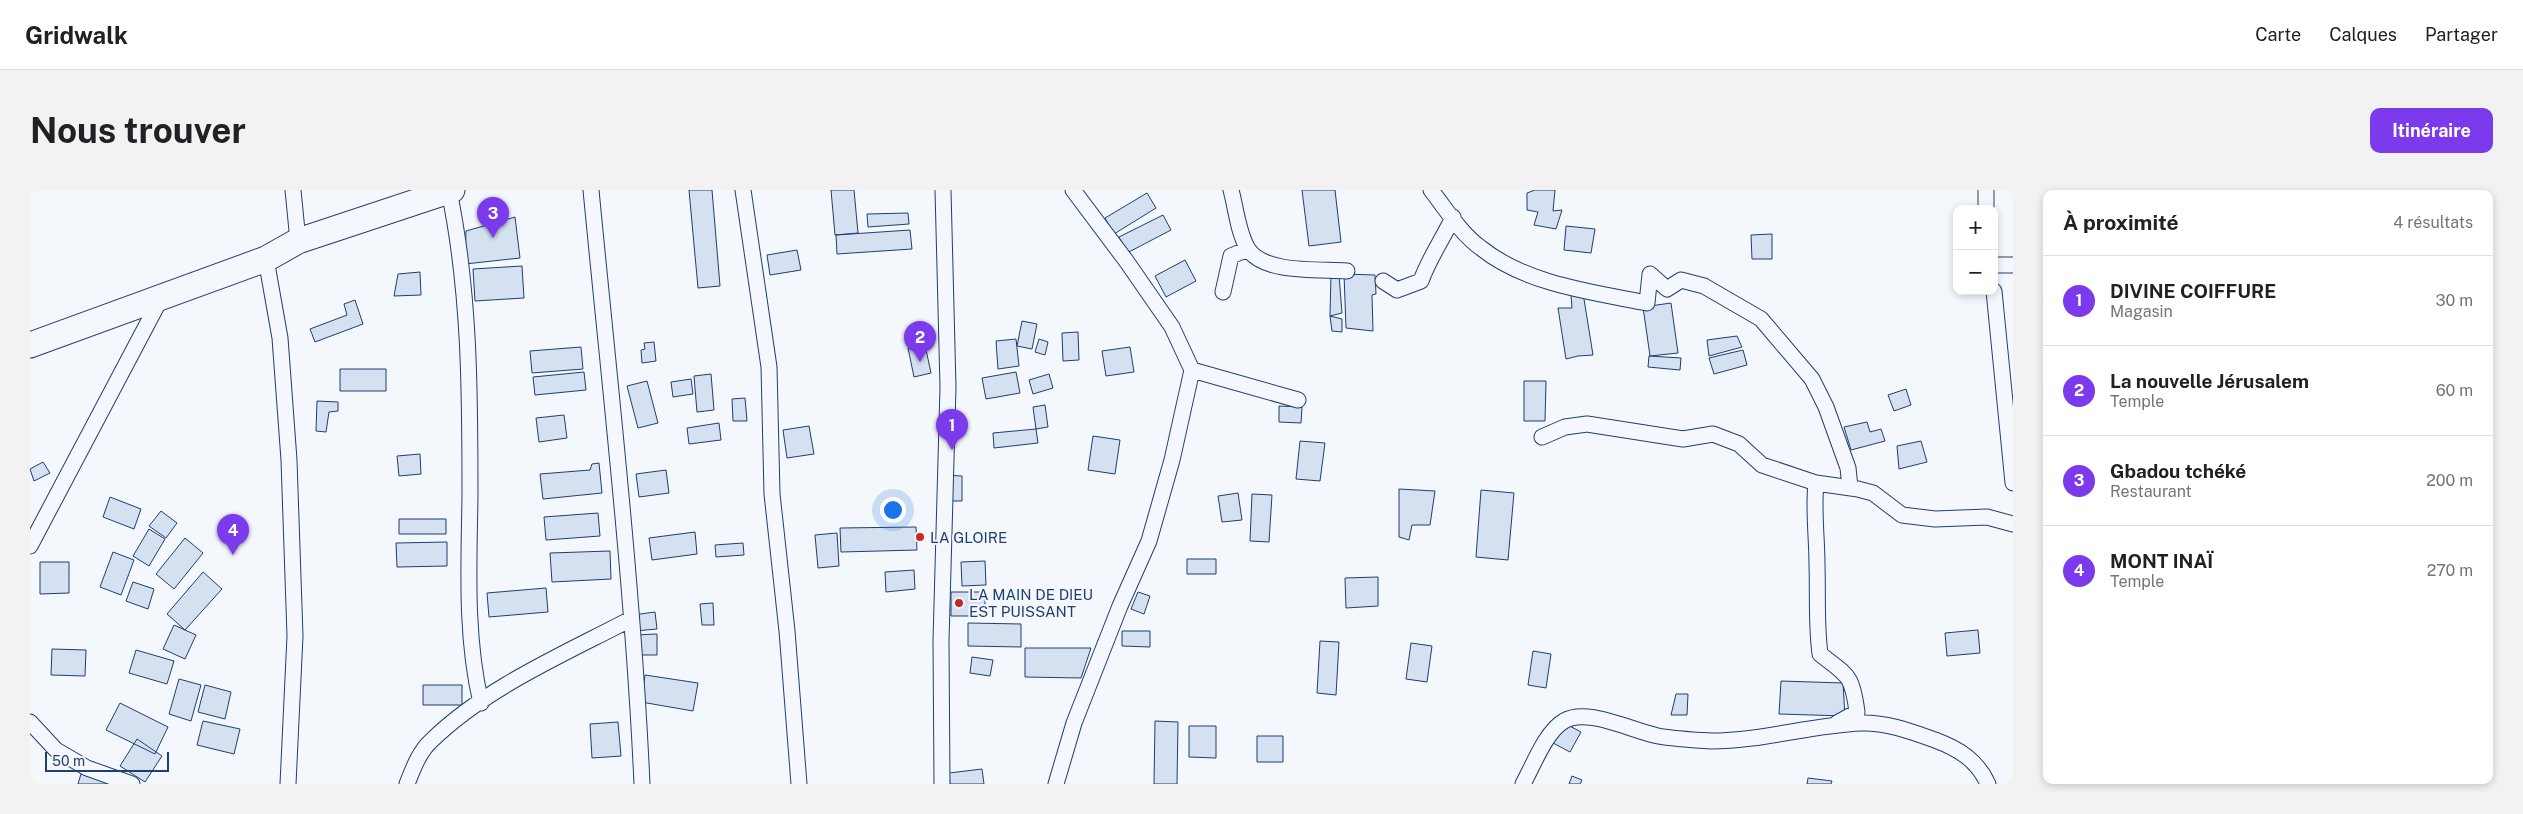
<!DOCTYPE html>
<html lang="fr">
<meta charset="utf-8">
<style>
:root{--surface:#fff;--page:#f2f2f2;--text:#202124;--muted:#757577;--line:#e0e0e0;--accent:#7c3aed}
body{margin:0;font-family:"Public Sans",sans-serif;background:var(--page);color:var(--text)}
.controls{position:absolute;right:15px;top:15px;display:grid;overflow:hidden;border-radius:10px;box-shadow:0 2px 8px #0003}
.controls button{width:45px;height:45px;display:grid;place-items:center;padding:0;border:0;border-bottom:1px solid var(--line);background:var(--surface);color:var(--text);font:25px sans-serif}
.scale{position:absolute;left:15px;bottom:12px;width:124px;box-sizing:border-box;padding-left:5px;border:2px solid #1d3f73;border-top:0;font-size:14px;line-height:18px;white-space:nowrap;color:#1d3f73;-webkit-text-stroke:4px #f4f7fb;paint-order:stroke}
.you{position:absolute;left:862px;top:319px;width:18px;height:18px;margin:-12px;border:4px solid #fff;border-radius:50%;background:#1a73e8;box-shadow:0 0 0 8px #1a73e833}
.badge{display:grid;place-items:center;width:32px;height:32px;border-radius:50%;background:var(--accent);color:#fff;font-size:16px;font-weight:700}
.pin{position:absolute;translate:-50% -41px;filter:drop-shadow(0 1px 2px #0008)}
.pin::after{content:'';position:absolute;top:26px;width:18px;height:15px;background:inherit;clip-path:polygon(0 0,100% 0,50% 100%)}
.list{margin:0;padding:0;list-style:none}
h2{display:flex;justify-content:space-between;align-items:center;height:65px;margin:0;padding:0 20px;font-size:21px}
h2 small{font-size:16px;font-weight:400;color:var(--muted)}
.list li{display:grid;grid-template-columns:32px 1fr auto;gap:15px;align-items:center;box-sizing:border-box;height:90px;padding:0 20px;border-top:1px solid var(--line)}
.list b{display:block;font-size:19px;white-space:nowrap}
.list p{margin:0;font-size:16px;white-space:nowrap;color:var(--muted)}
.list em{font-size:16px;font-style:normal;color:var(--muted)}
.map{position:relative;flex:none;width:1983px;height:594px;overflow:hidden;border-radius:10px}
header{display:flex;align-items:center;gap:30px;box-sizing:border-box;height:70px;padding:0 25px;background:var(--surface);border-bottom:1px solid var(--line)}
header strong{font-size:24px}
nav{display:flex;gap:28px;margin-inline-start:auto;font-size:18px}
.intro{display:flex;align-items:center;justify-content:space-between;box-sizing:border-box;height:120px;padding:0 30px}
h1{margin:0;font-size:35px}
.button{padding:12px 22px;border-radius:10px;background:var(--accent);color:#fff;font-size:18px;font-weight:700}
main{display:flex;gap:30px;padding:0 30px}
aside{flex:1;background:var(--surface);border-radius:10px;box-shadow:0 2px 8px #0003}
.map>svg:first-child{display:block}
.building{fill:#d5e0f0;stroke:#1d3f73}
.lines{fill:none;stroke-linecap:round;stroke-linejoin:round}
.minor-casing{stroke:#1d3f73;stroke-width:17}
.trunk-casing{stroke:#1d3f73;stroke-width:27}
.minor{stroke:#f4f7fb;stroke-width:15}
.trunk{stroke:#f4f7fb;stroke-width:25}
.poi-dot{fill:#c62828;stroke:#f4f7fb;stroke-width:2}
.labels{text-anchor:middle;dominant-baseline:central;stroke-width:4;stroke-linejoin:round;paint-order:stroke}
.poi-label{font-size:15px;fill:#1d3f73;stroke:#f4f7fb;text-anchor:start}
</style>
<header>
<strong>Gridwalk</strong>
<nav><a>Carte</a><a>Calques</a><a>Partager</a></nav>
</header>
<div class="intro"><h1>Nous trouver</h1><a class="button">Itinéraire</a></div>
<main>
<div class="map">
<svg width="1983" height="594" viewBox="0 0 1983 594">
<rect width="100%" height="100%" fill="#f4f7fb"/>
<!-- building -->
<path class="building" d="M 659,0 L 682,0 L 690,96 L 668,98 Z
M 801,0 L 824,0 L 828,43 L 805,45 Z
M 1272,0 L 1305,0 L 1311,52 L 1279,56 Z
M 1505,0 L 1525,0 L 1523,21 L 1532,20 L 1526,39 L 1504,35 L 1508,22 L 1497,20 L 1497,3 Z
M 1117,3 L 1126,18 L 1084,44 L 1075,28 Z
M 878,23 L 879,34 L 838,37 L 837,24 Z
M 1133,25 L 1141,40 L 1097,63 L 1089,47 Z
M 485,27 L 490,68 L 435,74 L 436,41 Z
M 1536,36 L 1565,39 L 1561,63 L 1534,60 Z
M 880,40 L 882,59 L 807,64 L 806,45 Z
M 1742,44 L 1742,69 L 1722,69 L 1721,45 Z
M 767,60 L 771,80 L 740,85 L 737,65 Z
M 1155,70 L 1166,91 L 1136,107 L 1125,86 Z
M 492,76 L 494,108 L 445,111 L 443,79 Z
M 390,82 L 391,105 L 364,106 L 368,84 Z
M 1301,83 L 1309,85 L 1312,123 L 1300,126 Z
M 1314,84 L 1345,85 L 1346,104 L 1342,105 L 1343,141 L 1316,138 Z
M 1553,103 L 1563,165 L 1548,166 L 1536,169 L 1528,118 L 1542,118 L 1541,105 Z
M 325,110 L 333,134 L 285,152 L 280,139 L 317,125 L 314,114 Z
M 1641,113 L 1648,163 L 1620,166 L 1613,117 Z
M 1300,126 L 1312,129 L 1312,142 L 1302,141 Z
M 992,131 L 1007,134 L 1002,159 L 987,156 Z
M 1048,142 L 1049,170 L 1033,171 L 1032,143 Z
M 1707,146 L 1712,157 L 1679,166 L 1677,150 Z
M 986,149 L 989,176 L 968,179 L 966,151 Z
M 1009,149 L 1018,152 L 1015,165 L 1005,162 Z
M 624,152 L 626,171 L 612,173 L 611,160 L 615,159 L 614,153 Z
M 895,155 L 901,183 L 884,187 L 878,158 Z
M 551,157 L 553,179 L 502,183 L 500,161 Z
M 1100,157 L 1104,182 L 1076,186 L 1072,161 Z
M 1713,160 L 1717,175 L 1684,184 L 1679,168 Z
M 1619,166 L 1651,168 L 1650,180 L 1618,177 Z
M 310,179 L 356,179 L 356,201 L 310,201 Z
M 554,182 L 556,200 L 505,205 L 503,187 Z
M 986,182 L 990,203 L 956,209 L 952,188 Z
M 681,184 L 684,220 L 667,222 L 664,186 Z
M 1019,184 L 1023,198 L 1003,204 L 999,190 Z
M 661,189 L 663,204 L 643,207 L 641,192 Z
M 617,191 L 628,233 L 608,238 L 597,196 Z
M 1494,191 L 1516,191 L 1515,231 L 1494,231 Z
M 1876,199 L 1881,215 L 1864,221 L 1858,205 Z
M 715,208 L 717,231 L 703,231 L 702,209 Z
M 287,211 L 308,212 L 308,221 L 299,222 L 296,242 L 286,241 Z
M 1015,215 L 1018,237 L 1006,239 L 1003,217 Z
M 1249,216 L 1272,217 L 1271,233 L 1249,232 Z
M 534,225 L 537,248 L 509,252 L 506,228 Z
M 1837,232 L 1840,242 L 1851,239 L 1855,251 L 1821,260 L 1814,237 Z
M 689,233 L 691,250 L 659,254 L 657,238 Z
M 779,236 L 784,264 L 757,268 L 753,240 Z
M 1006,239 L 1008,253 L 964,258 L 963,243 Z
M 1063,246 L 1090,250 L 1085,284 L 1058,280 Z
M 1270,251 L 1295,253 L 1290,291 L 1266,289 Z
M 1891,251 L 1897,272 L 1869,279 L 1867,256 Z
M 390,264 L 391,284 L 369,286 L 367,266 Z
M 13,272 L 20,283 L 4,291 L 0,279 Z
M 569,273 L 572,303 L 513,309 L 510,284 L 560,280 L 562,274 Z
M 636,280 L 639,303 L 609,307 L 606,284 Z
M 913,285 L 932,286 L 932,311 L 913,311 Z
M 1369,299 L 1405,301 L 1400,335 L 1382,335 L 1379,350 L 1369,347 Z
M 1451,300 L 1484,303 L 1478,370 L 1446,367 Z
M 1208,303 L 1212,330 L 1192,332 L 1188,306 Z
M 1222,304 L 1242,305 L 1239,352 L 1220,351 Z
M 80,307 L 111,319 L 104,339 L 73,327 Z
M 131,321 L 147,333 L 136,348 L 119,336 Z
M 568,323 L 570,346 L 516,350 L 514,327 Z
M 369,329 L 416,329 L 416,344 L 369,344 Z
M 886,337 L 887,360 L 811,362 L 810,338 Z
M 119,339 L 135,349 L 119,376 L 103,366 Z
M 665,342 L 667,364 L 622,370 L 619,348 Z
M 807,343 L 809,376 L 788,378 L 785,345 Z
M 155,348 L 173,363 L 144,399 L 126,384 Z
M 417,352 L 417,376 L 367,377 L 366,353 Z
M 713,353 L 714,365 L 686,367 L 685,355 Z
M 580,361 L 581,389 L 522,392 L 520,363 Z
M 83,362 L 104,370 L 91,405 L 70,397 Z
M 1157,369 L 1186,369 L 1186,384 L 1157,384 Z
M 955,371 L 956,395 L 932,396 L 931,372 Z
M 10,372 L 39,372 L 39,403 L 10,404 Z
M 884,380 L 885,399 L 856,402 L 855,382 Z
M 173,382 L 192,399 L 155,440 L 137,424 Z
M 1348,387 L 1348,416 L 1316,418 L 1315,388 Z
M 103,392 L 124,399 L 118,419 L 96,411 Z
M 516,398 L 518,422 L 459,427 L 457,403 Z
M 921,402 L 955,402 L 955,426 L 921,426 Z
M 1108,402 L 1120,406 L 1114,424 L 1101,419 Z
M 683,413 L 684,435 L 672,435 L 670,414 Z
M 625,422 L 627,439 L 605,441 L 603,425 Z
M 938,433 L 991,434 L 991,457 L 938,456 Z
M 144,435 L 166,445 L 155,469 L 133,459 Z
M 1948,440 L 1950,463 L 1917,466 L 1915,443 Z
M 1092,441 L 1120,441 L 1120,457 L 1092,456 Z
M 627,444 L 627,465 L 605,465 L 605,445 Z
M 1290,451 L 1309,452 L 1306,505 L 1287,503 Z
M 1381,453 L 1402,456 L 1397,492 L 1376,489 Z
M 995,458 L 1061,458 L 1051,488 L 995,487 Z
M 22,459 L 56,460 L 55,486 L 21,485 Z
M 106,460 L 144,471 L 137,494 L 99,483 Z
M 1503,461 L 1521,464 L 1516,498 L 1498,495 Z
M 942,467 L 963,470 L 960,486 L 940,483 Z
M 615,485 L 668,493 L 663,521 L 611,512 Z
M 149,489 L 171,495 L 161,531 L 139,524 Z
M 1751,491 L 1813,493 L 1815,526 L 1749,524 Z
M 175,495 L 201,502 L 195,529 L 168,522 Z
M 393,495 L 432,495 L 432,515 L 393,515 Z
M 1646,504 L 1658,504 L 1657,525 L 1641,525 Z
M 90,513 L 138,537 L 125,564 L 76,540 Z
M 173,531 L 210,539 L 204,564 L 167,555 Z
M 1125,531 L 1148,532 L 1147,594 L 1124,594 Z
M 588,532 L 591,566 L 562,568 L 560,534 Z
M 1534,533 L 1551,542 L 1540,562 L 1523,553 Z
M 1159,536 L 1186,536 L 1186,568 L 1159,567 Z
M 1227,546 L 1253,546 L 1253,572 L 1227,572 Z
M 107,549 L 132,566 L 115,592 L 90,576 Z
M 952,579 L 954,594 L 920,594 L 919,583 Z
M 51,584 L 81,594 L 48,594 Z
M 1542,586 L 1552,590 L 1550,594 L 1539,594 Z
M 1778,588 L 1802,591 L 1801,594 L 1777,594 Z"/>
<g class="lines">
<!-- minor casing -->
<g class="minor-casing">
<path id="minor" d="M 263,0 L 268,51
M 561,0 C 580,198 603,396 612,594
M 713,0 L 739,177 L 742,304 L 757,441 L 769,594
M 1201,0 C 1206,18 1208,43 1218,59 C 1234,84 1290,79 1317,81
M 1401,0 C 1416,19 1431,44 1451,58 C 1496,94 1561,102 1617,113 L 1620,84 L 1637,99 L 1651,90 L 1674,96 L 1731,129 L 1782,189 L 1796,217 L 1818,278 L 1820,297 L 1843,303 L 1872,325 L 1905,329 L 1957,327 L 1983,334
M 419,1 C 440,102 440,204 440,306 C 439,374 435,446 451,513
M 1956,19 L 1956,0
M 236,69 L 250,148 L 259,270 L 265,446 L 258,594
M 1964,75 L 1983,75
M 1353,91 L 1367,100 L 1391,91 C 1399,68 1413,49 1423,27
M 1964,101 L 1983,293
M 1193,102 L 1201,66 L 1218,59
M 1162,180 L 1268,210
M 1512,247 L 1535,237 L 1557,234 L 1653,249 L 1683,244 L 1709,254 L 1732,275 L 1786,293
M 0,356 L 131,108
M 0,532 L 26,560 L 57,578 L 102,594
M 1807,533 L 1827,522 C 1822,484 1818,486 1790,464 C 1786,433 1788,405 1787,375 C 1787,347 1783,321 1786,293 L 1828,299
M 377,594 C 383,579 389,562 401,551 C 455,498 534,464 601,429
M 912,594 L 911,451 L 918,197 L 913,0
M 1026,594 L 1044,533 L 1090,416 L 1119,351 L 1142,270 L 1162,180 L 1142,137 L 1097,72 L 1043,0
M 1493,594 C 1503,576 1516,541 1534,531 C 1557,517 1602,541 1628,546 C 1645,549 1664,550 1681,551 C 1732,551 1781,535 1831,533 C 1856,532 1882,542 1905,550 C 1929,559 1947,570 1958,594"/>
</g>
<!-- trunk casing -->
<g class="trunk-casing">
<path id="trunk" d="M 0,155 L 236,69 L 268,51 L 422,0"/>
</g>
<!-- minor -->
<use href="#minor" class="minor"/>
<!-- trunk -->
<use href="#trunk" class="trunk"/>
</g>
<!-- markers -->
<g class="poi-dot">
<circle cx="890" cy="347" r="5"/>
<circle cx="929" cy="413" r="5"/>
</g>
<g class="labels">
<!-- poi labels -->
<g class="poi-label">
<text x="900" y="347">LA GLOIRE</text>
<text x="939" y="404">LA MAIN DE DIEU<tspan x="939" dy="17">EST PUISSANT</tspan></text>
</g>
</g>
</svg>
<div class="controls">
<button>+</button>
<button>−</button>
</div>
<div class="scale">50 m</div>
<div class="you"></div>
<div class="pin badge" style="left:922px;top:260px">1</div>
<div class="pin badge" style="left:890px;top:172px">2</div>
<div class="pin badge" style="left:463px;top:48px">3</div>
<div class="pin badge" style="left:203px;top:365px">4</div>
</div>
<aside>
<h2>À proximité<small>4 résultats</small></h2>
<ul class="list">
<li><span class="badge">1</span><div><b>DIVINE COIFFURE</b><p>Magasin</p></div><em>30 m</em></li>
<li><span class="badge">2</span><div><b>La nouvelle Jérusalem</b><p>Temple</p></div><em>60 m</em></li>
<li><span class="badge">3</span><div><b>Gbadou tchéké</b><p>Restaurant</p></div><em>200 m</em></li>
<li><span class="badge">4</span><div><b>MONT INAÏ</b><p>Temple</p></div><em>270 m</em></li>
</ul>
</aside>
</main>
